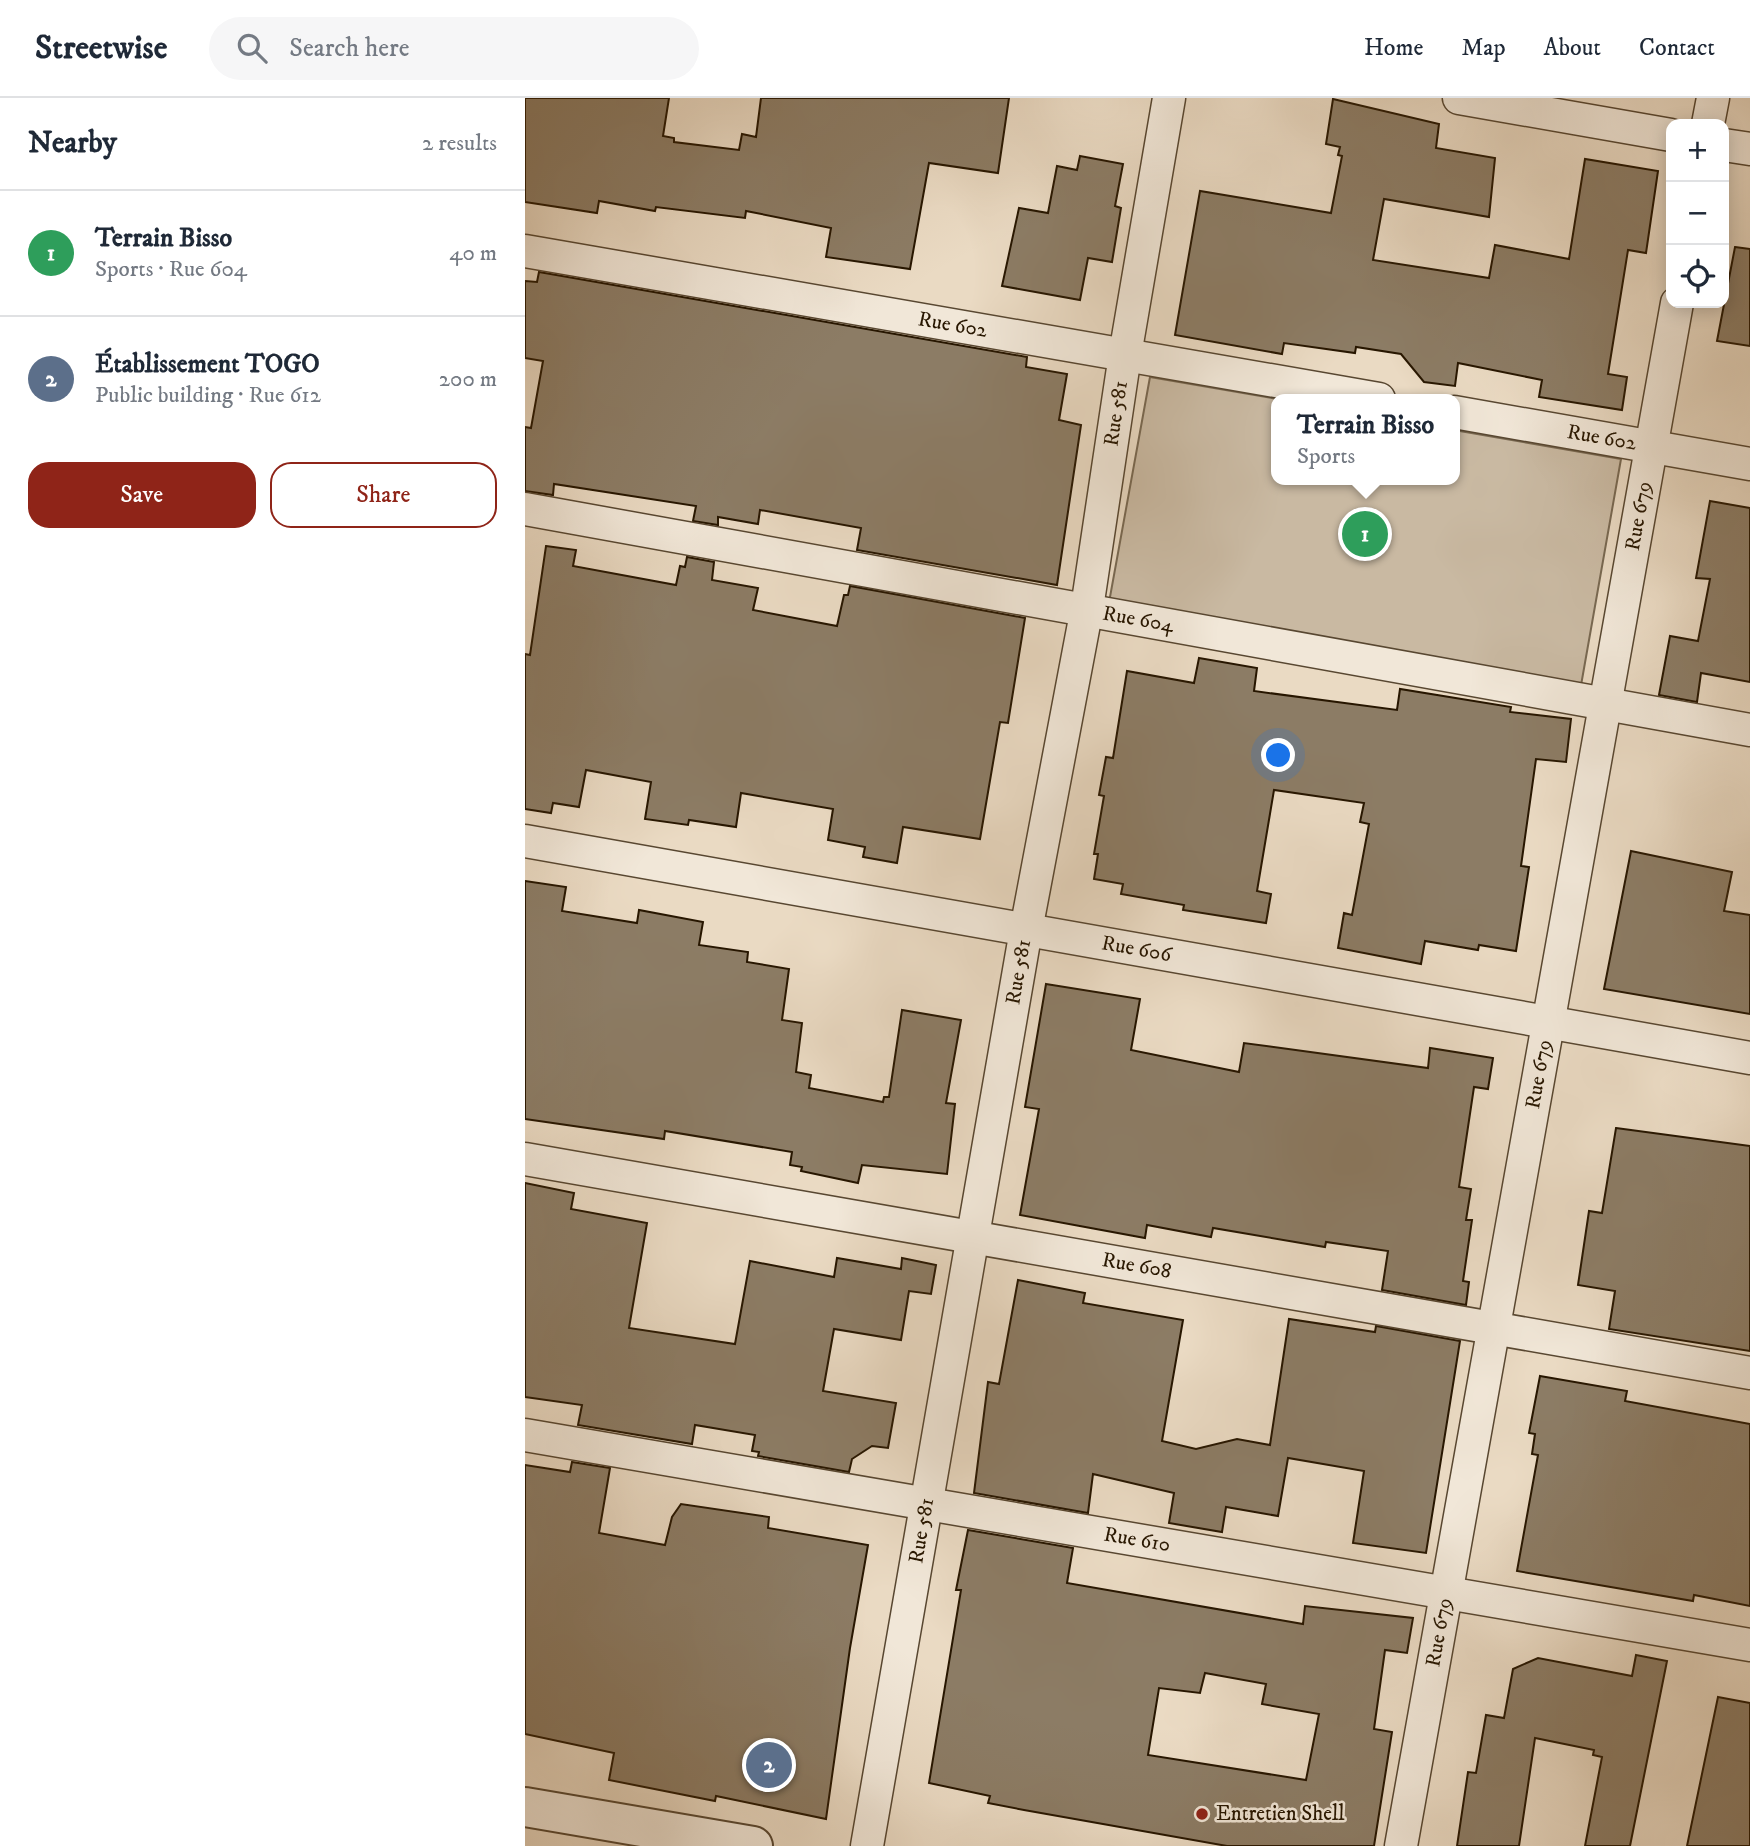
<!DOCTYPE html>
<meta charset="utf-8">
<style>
:root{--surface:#fff;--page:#f6f6f7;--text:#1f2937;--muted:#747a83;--line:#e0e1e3;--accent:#8f2418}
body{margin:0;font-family:"IM FELL DW Pica",serif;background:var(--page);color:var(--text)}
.controls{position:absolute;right:21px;top:21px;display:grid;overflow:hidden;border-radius:14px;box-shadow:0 4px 18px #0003}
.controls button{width:63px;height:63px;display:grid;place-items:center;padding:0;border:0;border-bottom:2px solid var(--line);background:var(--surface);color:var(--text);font:35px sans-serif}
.you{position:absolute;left:754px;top:658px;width:24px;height:24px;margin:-18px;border:5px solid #fff;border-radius:50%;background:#1a73e8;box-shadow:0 0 0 10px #1a73e833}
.badge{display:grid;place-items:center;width:46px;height:46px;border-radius:50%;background:var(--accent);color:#fff;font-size:23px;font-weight:700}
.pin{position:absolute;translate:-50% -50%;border:4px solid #fff;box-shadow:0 2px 7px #0006}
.popup{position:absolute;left:746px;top:296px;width:189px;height:91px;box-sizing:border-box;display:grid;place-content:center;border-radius:14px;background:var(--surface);filter:drop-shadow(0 2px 5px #0005);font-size:23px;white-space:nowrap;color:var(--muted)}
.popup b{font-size:26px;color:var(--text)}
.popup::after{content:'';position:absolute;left:50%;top:100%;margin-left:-14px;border:14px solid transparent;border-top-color:var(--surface)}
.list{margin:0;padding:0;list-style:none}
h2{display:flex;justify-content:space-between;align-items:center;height:91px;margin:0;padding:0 28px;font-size:30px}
h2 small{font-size:23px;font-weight:400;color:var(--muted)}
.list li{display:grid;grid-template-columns:46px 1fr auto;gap:21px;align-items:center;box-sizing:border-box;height:126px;padding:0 28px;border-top:2px solid var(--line)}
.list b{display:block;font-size:26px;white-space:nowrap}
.list p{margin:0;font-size:23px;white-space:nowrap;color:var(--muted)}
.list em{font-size:23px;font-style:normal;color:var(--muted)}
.actions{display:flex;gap:14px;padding:21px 28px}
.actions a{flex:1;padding:16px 0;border:2px solid var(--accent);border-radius:21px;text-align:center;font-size:24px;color:var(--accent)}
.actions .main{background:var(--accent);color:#fff}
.icon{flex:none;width:38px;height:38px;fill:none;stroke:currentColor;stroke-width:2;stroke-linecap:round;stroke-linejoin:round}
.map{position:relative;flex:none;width:1225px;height:1748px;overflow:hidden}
header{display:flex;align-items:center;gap:42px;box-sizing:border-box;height:98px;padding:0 35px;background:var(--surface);border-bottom:2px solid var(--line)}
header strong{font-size:33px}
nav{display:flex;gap:38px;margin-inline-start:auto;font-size:24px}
.search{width:490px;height:63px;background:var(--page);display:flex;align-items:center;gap:18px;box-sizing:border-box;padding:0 24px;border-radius:38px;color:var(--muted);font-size:26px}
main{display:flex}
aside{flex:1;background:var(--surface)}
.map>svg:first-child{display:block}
.green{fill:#c9b9a2;stroke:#786851;stroke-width:2}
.building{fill:#8c7c65;stroke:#271600;stroke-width:2;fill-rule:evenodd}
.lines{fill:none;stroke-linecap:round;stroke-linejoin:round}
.minor-casing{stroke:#584731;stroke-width:35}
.tertiary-casing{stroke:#584731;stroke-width:42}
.minor{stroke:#f1e7d8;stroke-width:32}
.tertiary{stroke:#f1e7d8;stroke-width:38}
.poi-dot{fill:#8f2418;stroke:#f1e7d8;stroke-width:2.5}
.labels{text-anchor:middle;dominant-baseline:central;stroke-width:5;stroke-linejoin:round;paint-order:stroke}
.street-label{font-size:21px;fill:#271600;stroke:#f1e7d8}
.poi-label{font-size:21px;fill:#271600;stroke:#f1e7d8;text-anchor:start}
</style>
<header>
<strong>Streetwise</strong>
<div class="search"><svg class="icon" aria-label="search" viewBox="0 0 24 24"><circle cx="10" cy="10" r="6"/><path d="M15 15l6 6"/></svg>Search here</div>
<nav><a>Home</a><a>Map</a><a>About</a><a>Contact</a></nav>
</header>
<main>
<aside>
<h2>Nearby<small>2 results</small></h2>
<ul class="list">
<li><span class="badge" style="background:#2e9e5b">1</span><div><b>Terrain Bisso</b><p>Sports · Rue 604</p></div><em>40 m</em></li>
<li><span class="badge" style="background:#5c6f8a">2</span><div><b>Établissement TOGO</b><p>Public building · Rue 612</p></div><em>200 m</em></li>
</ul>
<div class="actions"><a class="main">Save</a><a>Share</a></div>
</aside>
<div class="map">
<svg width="1225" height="1748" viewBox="0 0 1225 1748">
<rect width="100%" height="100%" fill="#eadac3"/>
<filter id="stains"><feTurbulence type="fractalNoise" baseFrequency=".00286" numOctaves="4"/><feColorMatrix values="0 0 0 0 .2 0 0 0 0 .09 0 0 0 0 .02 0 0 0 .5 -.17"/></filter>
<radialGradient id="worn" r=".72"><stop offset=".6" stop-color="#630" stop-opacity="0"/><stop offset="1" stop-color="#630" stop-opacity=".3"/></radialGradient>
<!-- green -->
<path class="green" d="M 625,279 L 753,301 L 751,301 L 751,382 L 929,382 L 929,332 L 1096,361 L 1055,593 L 583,510 Z"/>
<!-- building -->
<path class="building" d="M 0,0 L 144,0 L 138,38 L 149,40 L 149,44 L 214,52 L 217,36 L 231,39 L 236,0 L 484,0 L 473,75 L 404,65 L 385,171 L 301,159 L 306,130 L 221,113 L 220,120 L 131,109 L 130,113 L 74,103 L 72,115 L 0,104 Z
M 808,1 L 914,26 L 911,50 L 970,60 L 964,119 L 859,101 L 848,162 L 964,180 L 970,147 L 1044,161 L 1060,61 L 1133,73 L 1121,155 L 1103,152 L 1083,276 L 1102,279 L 1097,312 L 1014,299 L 1017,282 L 933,265 L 930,288 L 899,284 L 876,256 L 831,249 L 830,255 L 759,245 L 757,256 L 650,237 L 675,93 L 806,115 L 817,58 L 813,57 L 815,49 L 801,46 Z
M 555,58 L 598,66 L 590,108 L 596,110 L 587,164 L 563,160 L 555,202 L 477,188 L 494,110 L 523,115 L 532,68 L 552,72 Z
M 1210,149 L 1225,151 L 1225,248 L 1192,243 Z
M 14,174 L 502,259 L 501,269 L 542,276 L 534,322 L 556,327 L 532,487 L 332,452 L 336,430 L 235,412 L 233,426 L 193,419 L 193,427 L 168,423 L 171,408 L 29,386 L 28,397 L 0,393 L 0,329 L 6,330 L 18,263 L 0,260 L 0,183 L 12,184 Z
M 1185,403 L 1225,410 L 1225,584 L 1176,575 L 1172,604 L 1134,597 L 1145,538 L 1173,543 L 1185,481 L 1171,480 Z
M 21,448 L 51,452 L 48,468 L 151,487 L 155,468 L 160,469 L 162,459 L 189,464 L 187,482 L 233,490 L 228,512 L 312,528 L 319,497 L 323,497 L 325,488 L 500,520 L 483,625 L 475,624 L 455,741 L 378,729 L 372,765 L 338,759 L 340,749 L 303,742 L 308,711 L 216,695 L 211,729 L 164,722 L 163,727 L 120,721 L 126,684 L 61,672 L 54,709 L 28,705 L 26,715 L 0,711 L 0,556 L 5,557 Z
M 674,560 L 732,570 L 729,593 L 872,612 L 875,591 L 986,609 L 985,614 L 1046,621 L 1041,664 L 1011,661 L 996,768 L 1004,769 L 991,853 L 954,847 L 953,852 L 900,843 L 896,866 L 813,850 L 819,815 L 827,817 L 844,726 L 835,724 L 839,705 L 749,692 L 732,793 L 746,796 L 741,825 L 658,812 L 659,807 L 596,796 L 598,786 L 569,781 L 573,756 L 569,756 L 579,698 L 574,697 L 581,659 L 588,660 L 602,573 L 669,585 Z
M 1106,753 L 1207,774 L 1199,813 L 1225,817 L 1225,916 L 1079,891 Z
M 0,783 L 41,789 L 37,813 L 112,825 L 114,812 L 178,824 L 174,847 L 223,854 L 222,864 L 264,871 L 257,922 L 277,925 L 271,974 L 286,977 L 284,990 L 358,1004 L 359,999 L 364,999 L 377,912 L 436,922 L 421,1005 L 430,1006 L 422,1076 L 337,1067 L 333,1085 L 276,1073 L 277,1069 L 265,1067 L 267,1054 L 140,1033 L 139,1041 L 0,1021 Z
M 521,886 L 615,901 L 606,952 L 714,974 L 719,945 L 903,970 L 905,950 L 968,960 L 963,991 L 949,989 L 934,1089 L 946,1091 L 941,1122 L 947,1122 L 938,1183 L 944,1184 L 941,1207 L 857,1192 L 863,1153 L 801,1144 L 800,1149 L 688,1130 L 686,1139 L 622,1127 L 620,1140 L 495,1117 L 514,1011 L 500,1009 Z
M 1091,1030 L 1225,1048 L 1225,1253 L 1084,1231 L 1090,1193 L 1053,1187 L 1064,1113 L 1077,1115 Z
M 0,1085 L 49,1095 L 46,1111 L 122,1125 L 104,1230 L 210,1246 L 225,1163 L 309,1179 L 312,1160 L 376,1171 L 377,1160 L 411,1167 L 406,1196 L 384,1193 L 376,1242 L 309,1231 L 298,1293 L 371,1305 L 363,1350 L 347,1348 L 327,1361 L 324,1374 L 233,1358 L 234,1354 L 227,1353 L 230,1337 L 170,1327 L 167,1346 L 53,1327 L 57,1307 L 0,1299 Z
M 493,1182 L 560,1195 L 558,1205 L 658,1222 L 637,1343 L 671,1351 L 712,1341 L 745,1347 L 764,1221 L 850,1234 L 851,1228 L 935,1243 L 901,1455 L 828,1445 L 839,1373 L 763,1360 L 753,1418 L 701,1409 L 697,1434 L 644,1425 L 649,1395 L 568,1376 L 563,1415 L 449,1395 L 463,1284 L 474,1286 Z
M 1015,1278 L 1102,1293 L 1100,1303 L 1225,1326 L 1225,1508 L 1169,1497 L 1168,1503 L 992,1473 L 1013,1357 L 1007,1356 L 1010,1336 L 1004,1335 Z
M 47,1364 L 85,1370 L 74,1435 L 140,1447 L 147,1419 L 156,1406 L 244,1419 L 243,1430 L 343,1447 L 325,1550 L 301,1721 L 191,1698 L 190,1703 L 84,1682 L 89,1655 L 0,1636 L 0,1367 L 45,1374 Z
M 443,1432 L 548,1450 L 542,1485 L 778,1526 L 780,1508 L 888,1520 L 882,1555 L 860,1552 L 849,1631 L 867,1634 L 849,1748 L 702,1748 L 499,1712 L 463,1705 L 465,1698 L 404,1685 L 436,1492 L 431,1492 ZM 680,1575 L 741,1586 L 737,1606 L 794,1616 L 781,1682 L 623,1657 L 634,1590 L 675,1595 Z
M 1111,1557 L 1142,1563 L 1105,1748 L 1060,1748 L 1077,1659 L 1068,1657 L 1069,1652 L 1010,1640 L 994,1748 L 932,1748 L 943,1674 L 951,1675 L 961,1617 L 979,1620 L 988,1571 L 1013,1560 L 1107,1578 Z
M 1193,1599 L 1225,1605 L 1225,1748 L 1162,1748 Z"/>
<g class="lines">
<!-- minor casing -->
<g class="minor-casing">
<g id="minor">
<path d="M 934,0 L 1146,37"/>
<path d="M 1183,26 L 1188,0"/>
<path d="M 1199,47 L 1225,51"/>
<path id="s1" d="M 0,153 L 854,301"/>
<path id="s2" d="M 929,314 L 1225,366"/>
<path id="s3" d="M 0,411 L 1225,632"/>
<path id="s4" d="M 0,743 L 1225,960"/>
<path id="s5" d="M 0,1061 L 1225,1275"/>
<path id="s6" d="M 0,1337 L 1225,1547"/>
<path id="s7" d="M 342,1748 L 501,832 L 562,510 L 600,257 L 644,0"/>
<path id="s8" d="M 876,1748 L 1152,205"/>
</g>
</g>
<!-- tertiary casing -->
<g class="tertiary-casing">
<path id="tertiary" d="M 0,1709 L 228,1748"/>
</g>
<!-- minor -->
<use href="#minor" class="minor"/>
<!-- tertiary -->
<use href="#tertiary" class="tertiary"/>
</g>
<!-- markers -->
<circle class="poi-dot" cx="677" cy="1716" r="7"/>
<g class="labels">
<!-- street labels -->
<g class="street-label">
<text stroke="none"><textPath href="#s1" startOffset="434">Rue 602</textPath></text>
<text stroke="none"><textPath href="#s7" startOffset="1454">Rue 581</textPath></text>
<text stroke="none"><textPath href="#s2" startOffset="150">Rue 602</textPath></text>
<text stroke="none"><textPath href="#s8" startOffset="1351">Rue 679</textPath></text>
<text stroke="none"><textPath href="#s3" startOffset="623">Rue 604</textPath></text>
<text stroke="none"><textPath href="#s4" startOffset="621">Rue 606</textPath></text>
<text stroke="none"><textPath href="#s7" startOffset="887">Rue 581</textPath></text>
<text stroke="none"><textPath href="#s8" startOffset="784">Rue 679</textPath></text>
<text stroke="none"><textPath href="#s5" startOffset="621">Rue 608</textPath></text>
<text stroke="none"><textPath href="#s7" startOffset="320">Rue 581</textPath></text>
<text stroke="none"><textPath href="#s6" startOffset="621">Rue 610</textPath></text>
<text stroke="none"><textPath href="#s8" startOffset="217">Rue 679</textPath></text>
</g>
<!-- poi labels -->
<g class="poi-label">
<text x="691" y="1716">Entretien Shell</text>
</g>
</g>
<rect width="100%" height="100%" filter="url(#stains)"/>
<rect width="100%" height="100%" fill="url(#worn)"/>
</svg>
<div class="controls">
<button>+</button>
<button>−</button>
<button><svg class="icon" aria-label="locate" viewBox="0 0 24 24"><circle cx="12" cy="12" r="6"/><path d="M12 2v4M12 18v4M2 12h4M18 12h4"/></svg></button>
</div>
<div class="you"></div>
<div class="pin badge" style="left:840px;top:436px;background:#2e9e5b">1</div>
<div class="popup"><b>Terrain Bisso</b>Sports</div>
<div class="pin badge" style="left:244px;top:1667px;background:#5c6f8a">2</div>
</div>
</main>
